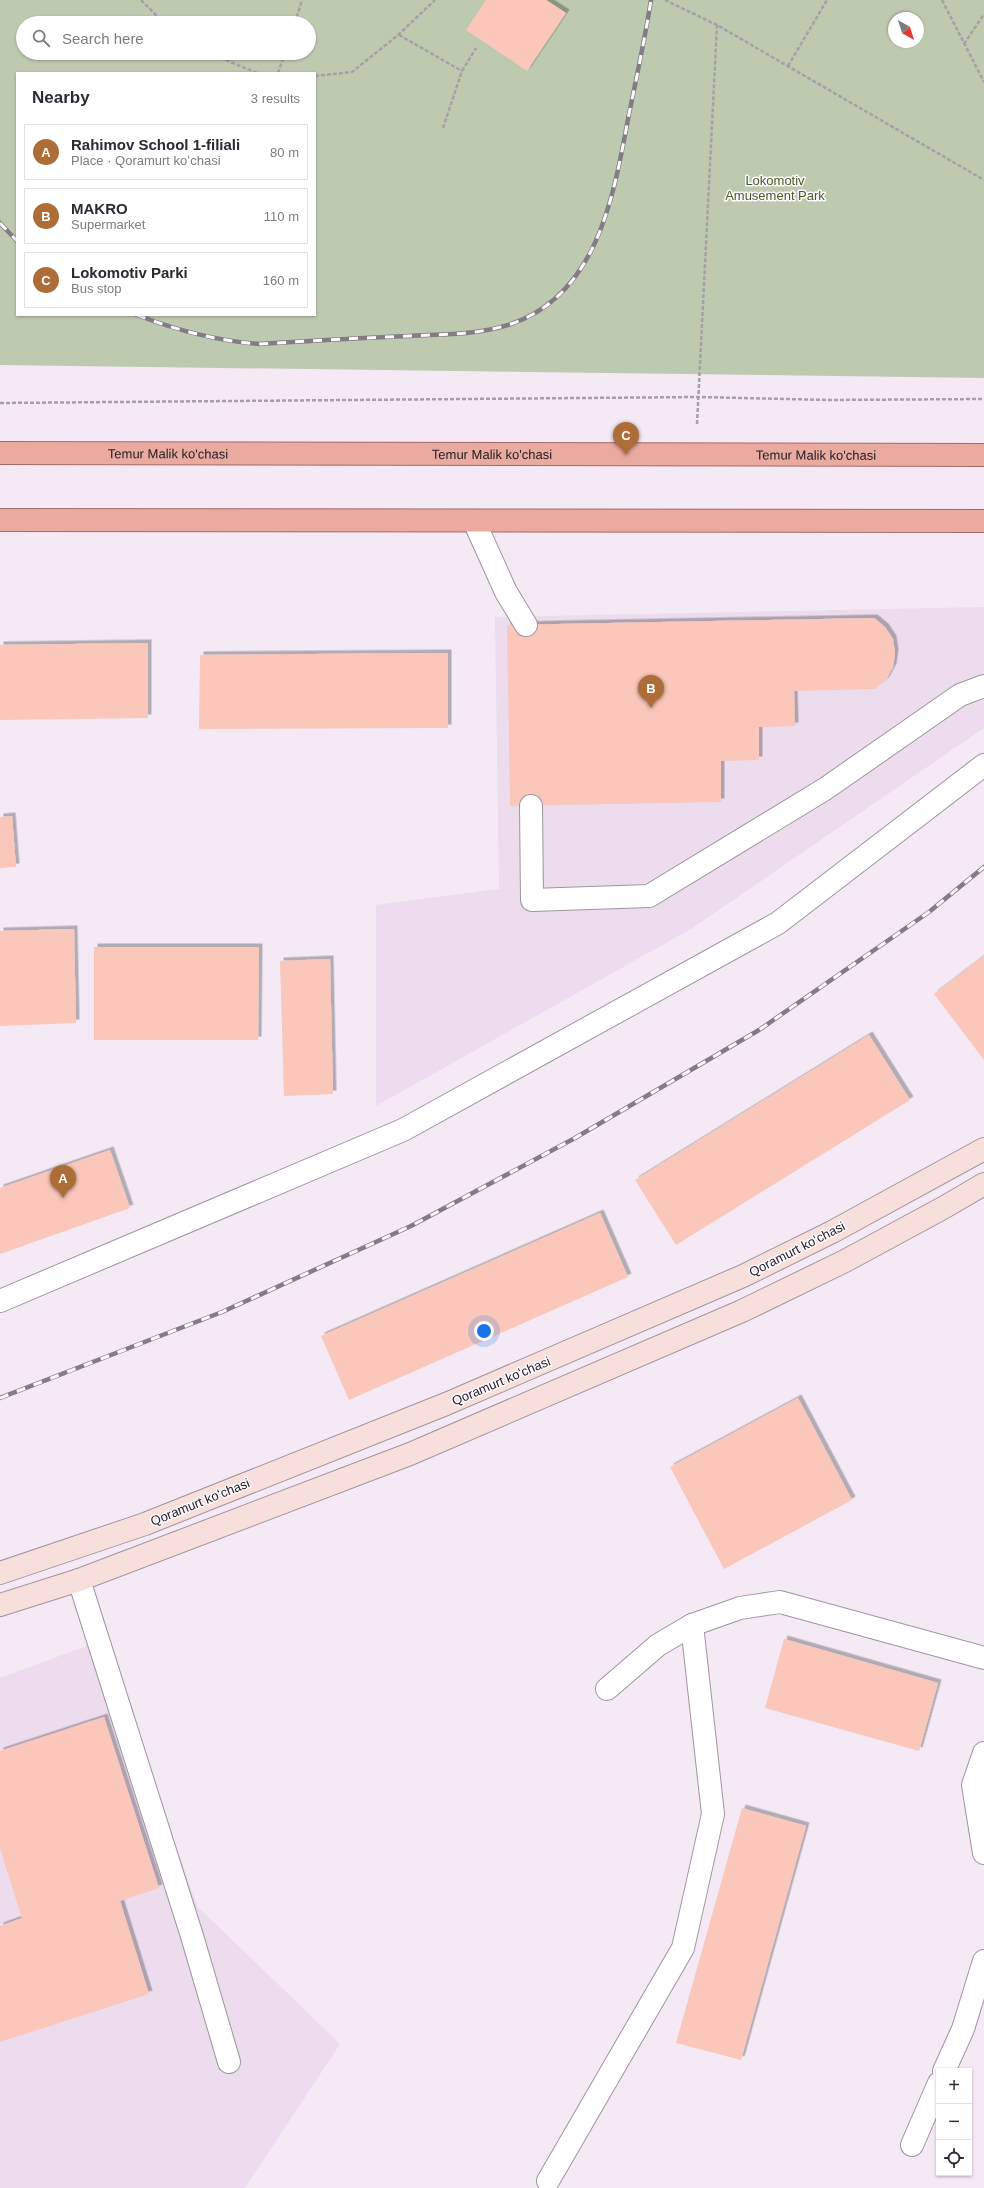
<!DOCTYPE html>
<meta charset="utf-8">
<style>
:root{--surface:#fff;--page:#f2f2f3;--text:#2b2b33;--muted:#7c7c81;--line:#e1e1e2;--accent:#ae6d37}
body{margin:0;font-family:Helvetica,sans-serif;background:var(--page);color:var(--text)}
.controls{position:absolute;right:12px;bottom:12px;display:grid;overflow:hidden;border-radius:0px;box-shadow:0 1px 3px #0004}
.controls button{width:36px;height:36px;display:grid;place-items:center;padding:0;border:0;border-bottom:1px solid var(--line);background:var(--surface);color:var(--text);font:20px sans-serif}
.compass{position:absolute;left:888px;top:12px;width:36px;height:36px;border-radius:50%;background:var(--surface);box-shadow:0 1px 3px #0004;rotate:141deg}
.you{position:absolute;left:484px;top:1331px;width:14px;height:14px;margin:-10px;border:3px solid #fff;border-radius:50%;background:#1a73e8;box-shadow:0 0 0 6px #1a73e833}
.badge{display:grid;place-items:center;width:26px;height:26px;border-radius:50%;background:var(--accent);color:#fff;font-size:13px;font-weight:700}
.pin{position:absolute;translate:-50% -33px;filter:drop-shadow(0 1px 2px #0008)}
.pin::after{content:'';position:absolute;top:21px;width:14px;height:12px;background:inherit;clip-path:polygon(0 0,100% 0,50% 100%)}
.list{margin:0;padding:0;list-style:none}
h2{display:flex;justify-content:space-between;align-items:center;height:52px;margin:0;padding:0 16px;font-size:17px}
h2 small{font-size:13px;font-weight:400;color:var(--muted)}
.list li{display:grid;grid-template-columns:26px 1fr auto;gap:12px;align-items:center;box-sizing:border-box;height:56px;margin:0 8px 8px;padding:0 8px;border:1px solid var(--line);border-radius:0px}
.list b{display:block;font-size:15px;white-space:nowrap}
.list p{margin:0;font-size:13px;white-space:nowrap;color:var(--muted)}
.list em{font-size:13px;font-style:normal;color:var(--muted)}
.icon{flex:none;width:22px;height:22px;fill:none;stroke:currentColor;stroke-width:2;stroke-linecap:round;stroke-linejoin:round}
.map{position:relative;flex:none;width:984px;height:2188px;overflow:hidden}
.search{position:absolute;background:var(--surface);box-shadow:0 1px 3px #0004;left:16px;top:16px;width:300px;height:44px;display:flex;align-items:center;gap:10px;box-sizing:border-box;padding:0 14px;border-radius:22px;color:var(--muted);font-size:15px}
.panel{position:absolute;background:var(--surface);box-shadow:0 1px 3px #0004;left:16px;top:72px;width:300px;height:244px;border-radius:0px}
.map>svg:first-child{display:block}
.built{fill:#eddced}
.green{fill:#bdcab0;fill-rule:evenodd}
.building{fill:#fac7ba;filter:url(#shadow)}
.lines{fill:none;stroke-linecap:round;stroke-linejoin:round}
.service-casing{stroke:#9f959f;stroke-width:24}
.minor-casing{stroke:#9f959f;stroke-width:24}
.secondary-casing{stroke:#9f959f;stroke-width:24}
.trunk-casing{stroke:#a16c66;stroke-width:24}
.path{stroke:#a79fa7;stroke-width:2.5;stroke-dasharray:4 2;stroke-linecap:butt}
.service{stroke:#fff;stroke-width:22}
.minor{stroke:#fff;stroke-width:22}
.secondary{stroke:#f7dfdc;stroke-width:22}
.trunk{stroke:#eaaaa0;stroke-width:22}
.rail-casing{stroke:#847c84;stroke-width:4.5}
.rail{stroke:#fef8ff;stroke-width:3;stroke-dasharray:9;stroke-linecap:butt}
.labels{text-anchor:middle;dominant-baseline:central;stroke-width:3;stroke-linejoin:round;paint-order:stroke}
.park-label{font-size:13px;fill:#445e23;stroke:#fef8ff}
.street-label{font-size:13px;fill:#242024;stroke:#fef8ff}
</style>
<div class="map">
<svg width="984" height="2188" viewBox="0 0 984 2188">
<defs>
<filter id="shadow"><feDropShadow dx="3.5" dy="-3.5" stdDeviation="0" flood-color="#0004"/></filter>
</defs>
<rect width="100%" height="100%" fill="#f4e9f4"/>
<!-- built -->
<path class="built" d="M 984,607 L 984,728 L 691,929 L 376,1106 L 376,905 L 499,889 L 495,617 Z
M 105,1639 L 197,1906 L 340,2044 L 245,2188 L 0,2188 L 0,1678 Z"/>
<!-- green -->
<path class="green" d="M 0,0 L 984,0 L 984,378 L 0,365 ZM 894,18 L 918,18 L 918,42 L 894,42 ZM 23,23 L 309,23 L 309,53 L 23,53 ZM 17,73 L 315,73 L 315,315 L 17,315 Z"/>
<!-- building -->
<path class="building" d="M 486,0 L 546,0 L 566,13 L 527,71 L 466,30 Z
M 874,618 L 885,627 L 893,639 L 895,653 L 893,667 L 886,680 L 875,689 L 794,691 L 795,726 L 759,727 L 759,760 L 721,761 L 721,802 L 510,806 L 507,625 Z
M 148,643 L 148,718 L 0,720 L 0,645 Z
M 448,653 L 448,728 L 199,729 L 200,655 Z
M 12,816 L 16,867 L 0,868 L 0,817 Z
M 74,929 L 76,1023 L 0,1026 L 0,931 Z
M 94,947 L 259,947 L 258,1040 L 94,1040 Z
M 984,956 L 984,1060 L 934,994 Z
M 330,959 L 333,1094 L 284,1096 L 280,961 Z
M 869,1035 L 910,1100 L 676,1245 L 635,1180 Z
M 110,1150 L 130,1208 L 0,1254 L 0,1188 Z
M 600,1213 L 628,1277 L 349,1400 L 321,1336 Z
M 798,1398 L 852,1500 L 724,1569 L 670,1467 Z
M 784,1639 L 938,1683 L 919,1751 L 765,1708 Z
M 104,1717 L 159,1888 L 120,1901 L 149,1994 L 0,2042 L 0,1926 L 22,1918 L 0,1849 L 0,1751 Z
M 742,1808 L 806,1826 L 741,2060 L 676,2043 Z"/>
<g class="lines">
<!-- service casing -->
<g class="service-casing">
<path id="service" d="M 474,521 L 506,592 L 526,625
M 531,806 L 532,900 L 649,896 L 825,789 L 960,695 L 984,686
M 0,1301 L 403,1130 L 778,923 L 984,765
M 79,1580 L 192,1936 L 229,2062
M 984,1753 L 973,1785 L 984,1853
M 944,2071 L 963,2029 L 984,1961
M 912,2145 L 939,2083
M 548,2181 L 683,1948 L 713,1814 L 692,1625"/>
</g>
<!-- minor casing -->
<g class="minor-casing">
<path id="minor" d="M 607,1689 L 658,1645 L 692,1625 L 740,1608 L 780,1602 L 984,1658"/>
</g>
<!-- secondary casing -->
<g class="secondary-casing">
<path id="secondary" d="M 0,1573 L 145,1524 L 446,1404 L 743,1276 L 832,1232 L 984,1149
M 0,1605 L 79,1580 L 410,1454 L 742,1311 L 845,1261 L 943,1208 L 984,1184"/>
</g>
<!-- trunk casing -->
<g class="trunk-casing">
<g id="trunk">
<path id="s1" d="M 0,453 L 984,455"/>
<path d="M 0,520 L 984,521"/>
</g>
</g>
<!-- path -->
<path class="path" d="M 141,0 L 164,23
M 665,0 L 717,25 L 984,180
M 942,0 L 984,82
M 295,23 L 302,0
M 399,35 L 462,71
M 964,44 L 984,14
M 209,53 L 257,73
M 788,66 L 827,0
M 278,73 L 285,53
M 315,76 L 352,72 L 398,35 L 435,0
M 443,128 L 462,71 L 476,48
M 0,403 L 698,397 L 830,400 L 984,399
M 697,424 L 717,25"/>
<!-- service -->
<use href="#service" class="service"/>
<!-- minor -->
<use href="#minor" class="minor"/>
<!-- secondary -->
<use href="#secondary" class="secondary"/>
<!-- trunk -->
<use href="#trunk" class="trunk"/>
<!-- rail casing -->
<g class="rail-casing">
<path id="rail" d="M 0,223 L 17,241
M 137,315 C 176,330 217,341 259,344 C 309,341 359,338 409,336 C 443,334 478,335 511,324 C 599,294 614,193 629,114 C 637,76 645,38 651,0
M 0,1398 L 222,1312 L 411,1226 L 575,1138 L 759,1030 L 929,912 L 984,867"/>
</g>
<!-- rail -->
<use href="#rail" class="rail"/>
</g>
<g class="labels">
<!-- park labels -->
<g class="park-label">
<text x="775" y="180">Lokomotiv<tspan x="775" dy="15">Amusement Park</tspan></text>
</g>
<!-- street labels -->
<g class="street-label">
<text stroke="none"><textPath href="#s1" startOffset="168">Temur Malik ko'chasi</textPath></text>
<text stroke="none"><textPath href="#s1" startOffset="492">Temur Malik ko'chasi</textPath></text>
<text stroke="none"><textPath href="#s1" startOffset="816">Temur Malik ko'chasi</textPath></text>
<text transform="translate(797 1249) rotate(-27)">Qoramurt koʻchasi</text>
<text transform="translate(501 1381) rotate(-23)">Qoramurt koʻchasi</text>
<text transform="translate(200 1502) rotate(-22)">Qoramurt koʻchasi</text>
</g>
</g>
</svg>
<div class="controls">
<button>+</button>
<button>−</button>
<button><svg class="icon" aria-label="locate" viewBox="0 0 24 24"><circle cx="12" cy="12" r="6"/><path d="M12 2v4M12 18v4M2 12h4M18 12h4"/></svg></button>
</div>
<svg class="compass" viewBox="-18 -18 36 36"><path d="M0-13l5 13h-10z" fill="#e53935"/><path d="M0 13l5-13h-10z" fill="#7c7c81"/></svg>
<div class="you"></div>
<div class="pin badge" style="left:63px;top:1198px">A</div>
<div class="pin badge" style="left:651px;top:708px">B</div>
<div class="pin badge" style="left:626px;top:455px">C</div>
<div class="search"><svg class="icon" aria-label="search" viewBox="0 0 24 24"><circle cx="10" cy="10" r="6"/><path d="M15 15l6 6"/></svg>Search here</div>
<section class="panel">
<h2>Nearby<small>3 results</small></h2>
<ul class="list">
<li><span class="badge">A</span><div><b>Rahimov School 1-filiali</b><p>Place · Qoramurt koʻchasi</p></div><em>80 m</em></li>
<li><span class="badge">B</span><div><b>MAKRO</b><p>Supermarket</p></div><em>110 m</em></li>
<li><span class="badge">C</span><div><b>Lokomotiv Parki</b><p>Bus stop</p></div><em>160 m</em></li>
</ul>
</section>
</div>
